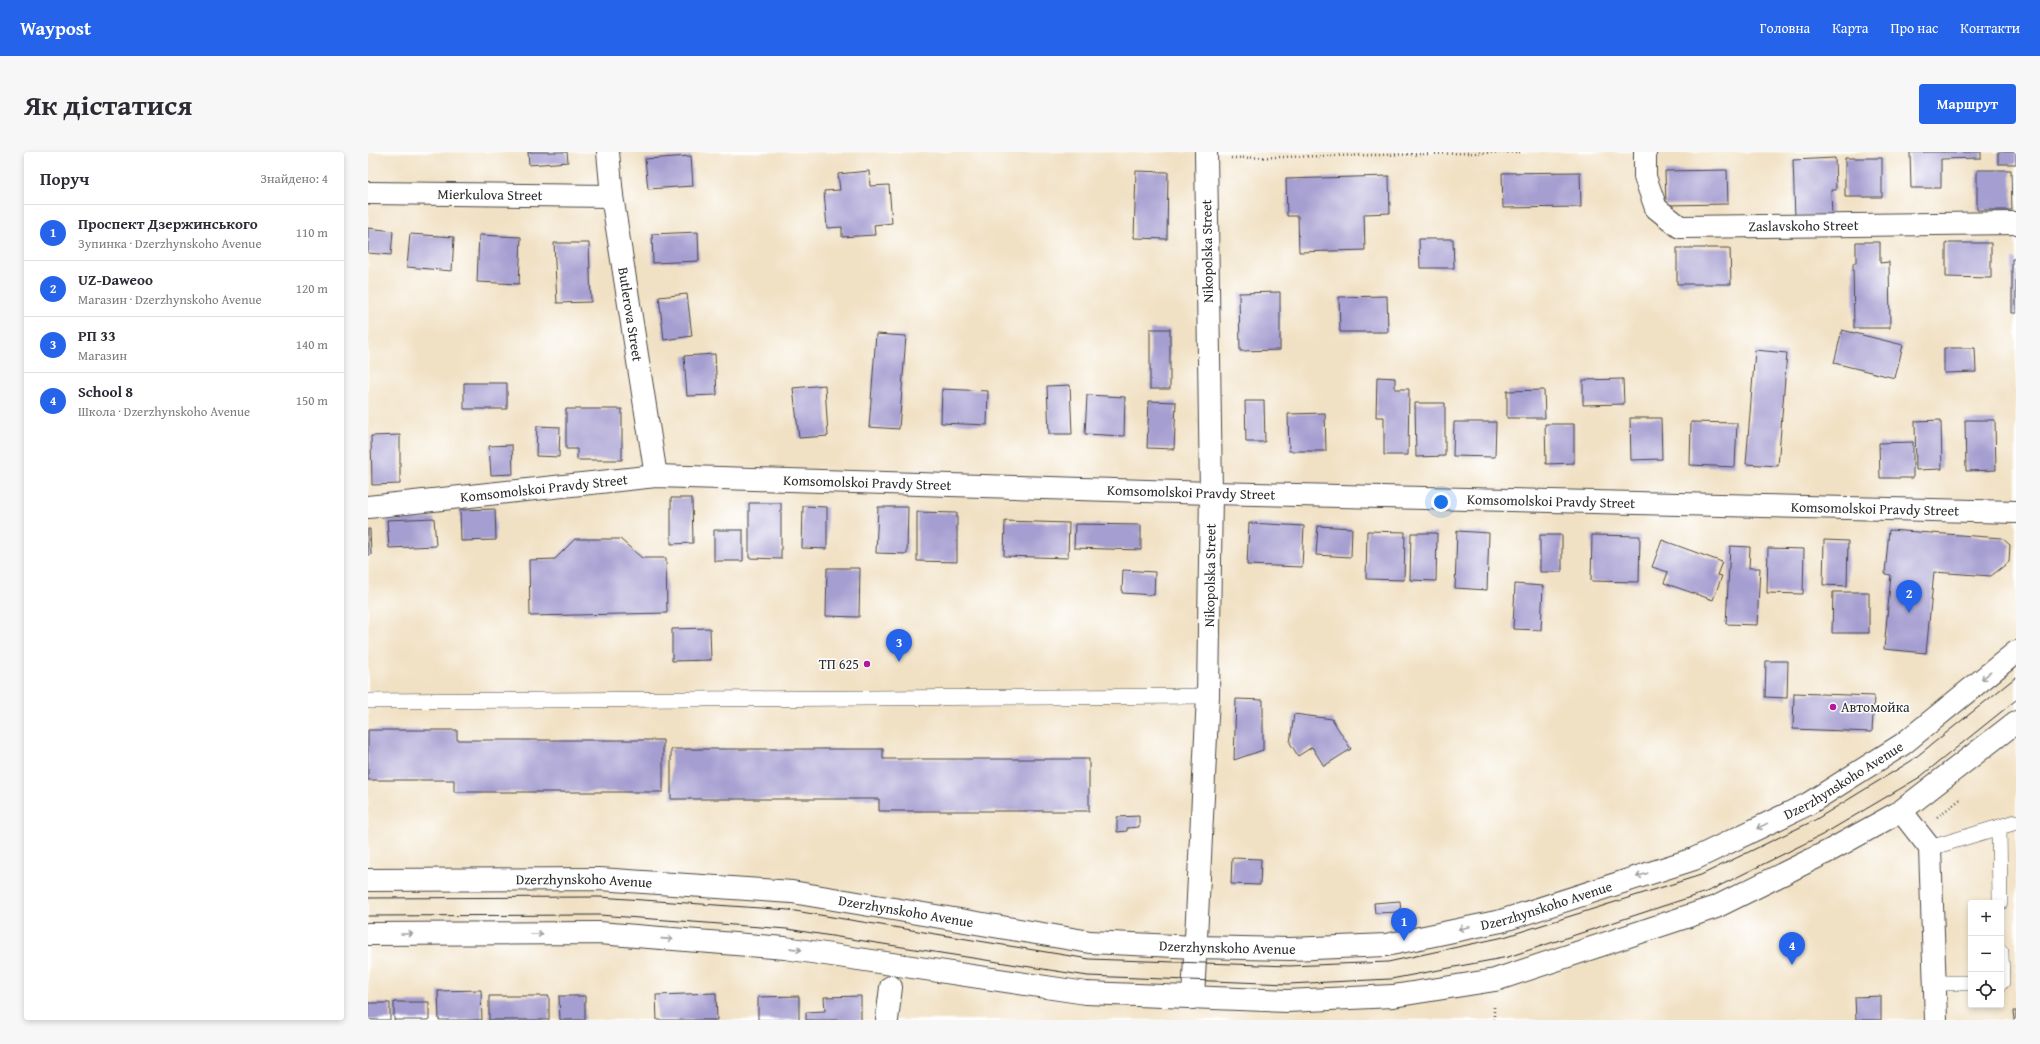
<!DOCTYPE html>
<html lang="uk">
<meta charset="utf-8">
<style>
:root{--surface:#fff;--page:#f7f7f7;--text:#2b2b33;--muted:#7c7c81;--line:#e1e1e2;--accent:#2563eb}
body{margin:0;font-family:"Gentium Book Plus",serif;background:var(--page);color:var(--text)}
.controls{position:absolute;right:12px;bottom:12px;display:grid;overflow:hidden;border-radius:4px;box-shadow:0 2px 6px #0003}
.controls button{width:36px;height:36px;display:grid;place-items:center;padding:0;border:0;border-bottom:1px solid var(--line);background:var(--surface);color:var(--text);font:20px sans-serif}
.you{position:absolute;left:1073px;top:350px;width:14px;height:14px;margin:-10px;border:3px solid #fff;border-radius:50%;background:#1a73e8;box-shadow:0 0 0 6px #1a73e833}
.badge{display:grid;place-items:center;width:26px;height:26px;border-radius:50%;background:var(--accent);color:#fff;font-size:13px;font-weight:700}
.pin{position:absolute;translate:-50% -33px;filter:drop-shadow(0 1px 2px #0008)}
.pin::after{content:'';position:absolute;top:21px;width:14px;height:12px;background:inherit;clip-path:polygon(0 0,100% 0,50% 100%)}
.list{margin:0;padding:0;list-style:none}
h2{display:flex;justify-content:space-between;align-items:center;height:52px;margin:0;padding:0 16px;font-size:17px}
h2 small{font-size:13px;font-weight:400;color:var(--muted)}
.list li{display:grid;grid-template-columns:26px 1fr auto;gap:12px;align-items:center;box-sizing:border-box;height:56px;padding:0 16px;border-top:1px solid var(--line)}
.list b{display:block;font-size:15px;white-space:nowrap}
.list p{margin:0;font-size:13px;white-space:nowrap;color:var(--muted)}
.list em{font-size:13px;font-style:normal;color:var(--muted)}
.icon{flex:none;width:22px;height:22px;fill:none;stroke:currentColor;stroke-width:2;stroke-linecap:round;stroke-linejoin:round}
.map{position:relative;flex:none;width:1648px;height:868px;overflow:hidden;border-radius:4px}
header{display:flex;align-items:center;gap:24px;box-sizing:border-box;height:56px;padding:0 20px;background:var(--accent);color:#fff}
header strong{font-size:19px}
nav{display:flex;gap:22px;margin-inline-start:auto;font-size:14px}
.intro{display:flex;align-items:center;justify-content:space-between;box-sizing:border-box;height:96px;padding:0 24px}
h1{margin:0;font-size:28px}
.button{padding:10px 18px;border-radius:4px;background:var(--accent);color:#fff;font-size:14px;font-weight:700}
main{display:flex;gap:24px;padding:0 24px}
aside{flex:1;background:var(--surface);border-radius:4px;box-shadow:0 2px 6px #0003}
.map>svg:first-child{display:block}
.building{fill:#a59ed0}
.lines{fill:none;stroke-linecap:round;stroke-linejoin:round}
.service-casing{stroke:#494642;stroke-width:16}
.minor-casing{stroke:#494642;stroke-width:24}
.tertiary-casing{stroke:#494642;stroke-width:24}
.path{stroke:#494642;stroke-width:2.5;stroke-dasharray:1 3;stroke-linecap:butt}
.service{stroke:#fff;stroke-width:15}
.minor{stroke:#fff;stroke-width:22}
.tertiary{stroke:#fff;stroke-width:22}
.tram{stroke:#2b2b2b;stroke-width:1}
.oneway{stroke:#a0a0a0}
.poi-dot{fill:#b5179e;stroke:#fff;stroke-width:1.5}
.labels{text-anchor:middle;dominant-baseline:central;stroke-width:3;stroke-linejoin:round;paint-order:stroke}
.street-label{font-size:14px;fill:#2b2b2b;stroke:#fff}
.poi-label{font-size:14px;fill:#2b2b2b;stroke:#fff;text-anchor:end}
</style>
<header>
<strong>Waypost</strong>
<nav><a>Головна</a><a>Карта</a><a>Про нас</a><a>Контакти</a></nav>
</header>
<div class="intro"><h1>Як дістатися</h1><a class="button">Маршрут</a></div>
<main>
<aside>
<h2>Поруч<small>Знайдено: 4</small></h2>
<ul class="list">
<li><span class="badge">1</span><div><b>Проспект Дзержинського</b><p>Зупинка · Dzerzhynskoho Avenue</p></div><em>110 m</em></li>
<li><span class="badge">2</span><div><b>UZ-Daweoo</b><p>Магазин · Dzerzhynskoho Avenue</p></div><em>120 m</em></li>
<li><span class="badge">3</span><div><b>РП 33</b><p>Магазин</p></div><em>140 m</em></li>
<li><span class="badge">4</span><div><b>School 8</b><p>Школа · Dzerzhynskoho Avenue</p></div><em>150 m</em></li>
</ul>
</aside>
<div class="map">
<svg width="1648" height="868" viewBox="0 0 1648 868">
<rect width="100%" height="100%" fill="#fff"/>
<filter id="ink" filterUnits="userSpaceOnUse"><feTurbulence type="fractalNoise" baseFrequency=".025" numOctaves="2"/><feDisplacementMap in="SourceGraphic" scale="8" xChannelSelector="R" yChannelSelector="G"/><feConvolveMatrix kernelMatrix="1 2 1 2 8 2 1 2 1" color-interpolation-filters="sRGB"/></filter>
<filter id="wash" filterUnits="userSpaceOnUse"><feTurbulence type="fractalNoise" baseFrequency=".012" numOctaves="4" result="noise"/><feDisplacementMap in="SourceGraphic" scale="16" xChannelSelector="R" yChannelSelector="G"/><feGaussianBlur stdDeviation="0.9" result="paint"/><feColorMatrix in="noise" values="0 0 0 0 0 0 0 0 0 0 0 0 0 0 0 0 0 1.4 0 .05"/><feComposite in="paint" operator="in"/></filter>
<g filter="url(#wash)">
<rect width="100%" height="100%" fill="#f1e1c4"/>
<g id="blocks">
<!-- building -->
<path class="building" d="M 160,0 L 199,0 L 200,10 L 161,13 Z
M 1542,0 L 1613,0 L 1613,6 L 1573,7 L 1573,36 L 1543,36 Z
M 1630,0 L 1648,0 L 1648,12 L 1630,12 Z
M 323,4 L 325,34 L 280,37 L 277,7 Z
M 1467,6 L 1468,38 L 1463,38 L 1464,65 L 1427,66 L 1425,8 Z
M 1477,6 L 1514,6 L 1514,45 L 1477,45 Z
M 1359,18 L 1360,52 L 1298,53 L 1297,19 Z
M 1609,18 L 1643,18 L 1644,58 L 1609,58 Z
M 501,19 L 502,34 L 521,33 L 524,71 L 506,73 L 507,83 L 474,85 L 474,75 L 459,76 L 456,39 L 472,38 L 470,22 Z
M 768,19 L 800,20 L 799,87 L 766,86 Z
M 1212,20 L 1213,55 L 1135,56 L 1134,21 Z
M 1021,24 L 1022,61 L 996,62 L 997,98 L 931,100 L 930,64 L 919,64 L 918,27 Z
M 0,76 L 25,79 L 23,103 L 0,101 Z
M 330,80 L 331,109 L 285,111 L 284,82 Z
M 42,82 L 86,85 L 84,119 L 39,115 Z
M 111,83 L 153,85 L 151,132 L 109,130 Z
M 1051,87 L 1085,87 L 1086,116 L 1052,116 Z
M 1488,90 L 1512,90 L 1512,111 L 1521,110 L 1522,176 L 1486,176 L 1485,111 L 1488,111 Z
M 186,91 L 221,91 L 223,150 L 189,151 Z
M 1578,91 L 1623,91 L 1623,126 L 1578,125 Z
M 1309,96 L 1362,96 L 1363,132 L 1309,132 Z
M 1644,107 L 1648,107 L 1648,161 L 1644,161 Z
M 912,140 L 912,198 L 872,199 L 871,141 Z
M 319,142 L 324,184 L 296,188 L 291,145 Z
M 1019,144 L 1020,180 L 972,180 L 971,145 Z
M 782,177 L 802,177 L 802,237 L 782,237 Z
M 1474,178 L 1535,193 L 1527,226 L 1466,211 Z
M 508,182 L 538,184 L 531,277 L 501,275 Z
M 1576,196 L 1607,196 L 1608,220 L 1576,221 Z
M 1387,198 L 1419,201 L 1410,314 L 1378,312 Z
M 347,202 L 349,243 L 319,244 L 316,204 Z
M 1009,225 L 1027,226 L 1027,237 L 1041,237 L 1040,303 L 1016,303 L 1016,265 L 1008,265 Z
M 1255,227 L 1256,252 L 1215,253 L 1215,228 Z
M 96,231 L 139,231 L 139,257 L 96,257 Z
M 457,233 L 460,284 L 431,286 L 425,236 Z
M 702,233 L 704,282 L 681,282 L 679,234 Z
M 574,237 L 620,239 L 619,273 L 573,271 Z
M 1176,238 L 1177,266 L 1139,266 L 1139,239 Z
M 719,243 L 757,245 L 756,284 L 717,282 Z
M 781,249 L 808,250 L 806,297 L 779,296 Z
M 877,249 L 896,249 L 897,290 L 878,290 Z
M 1047,251 L 1077,251 L 1077,304 L 1048,305 Z
M 198,257 L 254,257 L 254,308 L 209,308 L 209,297 L 198,297 Z
M 957,261 L 958,299 L 921,299 L 920,262 Z
M 1262,266 L 1293,266 L 1294,307 L 1263,308 Z
M 1573,268 L 1574,317 L 1548,318 L 1547,269 Z
M 1597,268 L 1627,268 L 1628,318 L 1598,319 Z
M 1086,270 L 1128,270 L 1127,305 L 1085,304 Z
M 1323,270 L 1369,271 L 1367,315 L 1322,313 Z
M 1177,272 L 1206,272 L 1206,311 L 1178,312 Z
M 169,274 L 192,275 L 191,305 L 168,304 Z
M 32,283 L 32,332 L 4,333 L 3,284 Z
M 1545,290 L 1545,326 L 1512,326 L 1511,291 Z
M 144,293 L 145,322 L 123,323 L 121,294 Z
M 303,346 L 324,346 L 325,391 L 303,392 Z
M 381,351 L 413,351 L 413,407 L 381,406 Z
M 435,354 L 459,355 L 459,397 L 434,396 Z
M 510,355 L 540,355 L 539,402 L 508,401 Z
M 127,357 L 128,388 L 93,389 L 92,358 Z
M 549,360 L 589,361 L 589,410 L 549,409 Z
M 66,366 L 68,394 L 21,396 L 19,368 Z
M 637,369 L 701,371 L 700,406 L 636,404 Z
M 881,371 L 936,374 L 934,415 L 879,413 Z
M 707,372 L 773,373 L 773,398 L 706,396 Z
M 950,374 L 984,376 L 983,405 L 948,403 Z
M 0,377 L 2,377 L 3,403 L 0,403 Z
M 346,378 L 375,378 L 375,409 L 346,409 Z
M 1521,378 L 1634,386 L 1642,393 L 1641,410 L 1623,424 L 1566,420 L 1558,501 L 1516,497 L 1523,423 L 1517,422 Z
M 999,379 L 1037,380 L 1036,428 L 998,427 Z
M 1089,379 L 1121,381 L 1119,438 L 1087,436 Z
M 1043,381 L 1069,381 L 1068,429 L 1042,428 Z
M 1172,383 L 1194,383 L 1194,420 L 1172,420 Z
M 1224,383 L 1272,384 L 1271,430 L 1223,429 Z
M 207,387 L 252,387 L 274,406 L 298,406 L 299,461 L 162,464 L 161,408 L 187,407 Z
M 1294,388 L 1354,410 L 1349,423 L 1354,424 L 1345,448 L 1296,431 L 1300,420 L 1284,415 Z
M 1456,388 L 1480,389 L 1479,434 L 1455,433 Z
M 1362,394 L 1382,395 L 1381,416 L 1392,416 L 1389,473 L 1358,472 Z
M 1400,396 L 1436,397 L 1435,442 L 1399,441 Z
M 459,416 L 492,416 L 491,465 L 458,464 Z
M 755,418 L 787,420 L 786,443 L 754,441 Z
M 1147,432 L 1175,434 L 1173,478 L 1145,477 Z
M 1465,440 L 1501,440 L 1501,481 L 1464,481 Z
M 342,476 L 343,508 L 304,509 L 304,477 Z
M 1398,509 L 1420,509 L 1419,546 L 1397,545 Z
M 1426,541 L 1506,544 L 1504,580 L 1425,577 Z
M 868,547 L 895,548 L 895,598 L 866,608 Z
M 926,562 L 964,567 L 983,597 L 956,614 L 944,595 L 930,604 L 922,591 Z
M 0,578 L 89,578 L 89,588 L 295,588 L 295,640 L 86,640 L 86,628 L 0,628 Z
M 303,597 L 515,597 L 515,607 L 721,607 L 721,659 L 511,659 L 511,647 L 303,647 Z
M 771,664 L 771,675 L 759,676 L 759,679 L 749,680 L 749,665 Z
M 864,706 L 893,707 L 892,733 L 863,732 Z
M 1032,749 L 1033,760 L 1007,761 L 1006,751 Z
M 113,838 L 114,868 L 71,868 L 70,839 Z
M 348,841 L 349,868 L 289,868 L 288,843 Z
M 121,844 L 181,844 L 181,868 L 121,868 Z
M 191,844 L 217,844 L 217,868 L 192,868 Z
M 431,844 L 431,868 L 390,868 L 390,845 Z
M 493,844 L 493,868 L 438,868 L 438,860 L 457,859 L 456,845 Z
M 1513,844 L 1513,868 L 1488,868 L 1487,845 Z
M 26,850 L 61,850 L 61,868 L 26,868 Z
M 0,851 L 22,851 L 22,868 L 0,868 Z
M 1645,859 L 1648,859 L 1648,868 L 1646,868 Z"/>
</g>
</g>
<g filter="url(#ink)">
<use href="#blocks" fill-opacity="0" stroke="#494642" stroke-width="1"/>
<g class="lines">
<!-- service casing -->
<g class="service-casing">
<path id="service" d="M 0,549 L 840,544
M 1631,675 L 1632,751
M 1562,696 L 1648,670
M 1633,800 L 1634,830
M 1567,831 L 1603,831"/>
</g>
<!-- minor casing -->
<g class="minor-casing">
<g id="minor">
<path id="s1" d="M 240,0 L 244,44 L 288,324"/>
<path id="s2" d="M 1277,0 L 1277,25 L 1288,56 L 1312,75 L 1648,71"/>
<path id="s3" d="M 0,41 L 244,44"/>
<path id="s4" d="M 0,355 L 288,324 L 843,341 L 1648,360"/>
<path d="M 1533,659 L 1562,696 L 1568,868"/>
<path id="s5" d="M 825,846 L 840,544 L 843,341 L 838,0"/>
<path d="M 519,868 L 523,835"/>
</g>
</g>
<!-- tertiary casing -->
<g class="tertiary-casing">
<g id="tertiary">
<path id="s6" d="M 0,728 L 231,727 L 424,740 L 722,790 L 828,795 L 922,797 L 1018,793 L 1133,769 L 1326,707 L 1440,652 L 1535,592 L 1648,500"/>
<path d="M 0,782 L 231,781 L 417,796 L 718,841 L 919,849 L 1025,844 L 1127,828 L 1348,755 L 1461,699 L 1533,659 L 1648,570"/>
</g>
</g>
<!-- path -->
<path class="path" d="M 863,6 L 1152,0
M 1569,665 L 1594,646
M 1126,868 L 1126,853"/>
<!-- service -->
<use href="#service" class="service"/>
<!-- minor -->
<use href="#minor" class="minor"/>
<!-- tertiary -->
<use href="#tertiary" class="tertiary"/>
<!-- tram -->
<path class="tram" d="M 0,746 L 231,745 L 421,758 L 721,807 L 921,814 L 1020,810 L 1136,785 L 1333,723 L 1447,668 L 1543,609 L 1648,525
M 0,764 L 231,763 L 419,777 L 720,824 L 920,832 L 1023,827 L 1140,805 L 1341,739 L 1454,683 L 1552,625 L 1648,548"/>
</g>
<!-- one-way arrows -->
<defs><path id="oneway-shaft" d="M-6 0H5M1.5-3L5.5 0L1.5 3" fill="none" stroke-width="1.6" stroke-linecap="round" stroke-linejoin="round"/></defs>
<g class="oneway">
<use href="#oneway-shaft" transform="translate(1618 524) rotate(141)"/>
<use href="#oneway-shaft" transform="translate(1394 674) rotate(154)"/>
<use href="#oneway-shaft" transform="translate(1274 723) rotate(162)"/>
<use href="#oneway-shaft" transform="translate(1096 776) rotate(168)"/>
<use href="#oneway-shaft" transform="translate(39 782)"/>
<use href="#oneway-shaft" transform="translate(169 782)"/>
<use href="#oneway-shaft" transform="translate(299 787) rotate(4)"/>
<use href="#oneway-shaft" transform="translate(428 797) rotate(8)"/>
</g>
</g>
<!-- markers -->
<g class="poi-dot">
<circle cx="499" cy="512" r="4"/>
<circle cx="1465" cy="555" r="4"/>
</g>
<g class="labels">
<!-- street labels -->
<g class="street-label">
<text stroke="none"><textPath href="#s3" startOffset="122">Mierkulova Street</textPath></text>
<text stroke="none"><textPath href="#s2" startOffset="212">Zaslavskoho Street</textPath></text>
<text transform="translate(839 99) rotate(-91)">Nikopolska Street</text>
<text stroke="none"><textPath href="#s1" startOffset="164">Butlerova Street</textPath></text>
<text stroke="none"><textPath href="#s4" startOffset="501">Komsomolskoi Pravdy Street</textPath></text>
<text stroke="none"><textPath href="#s4" startOffset="177">Komsomolskoi Pravdy Street</textPath></text>
<text stroke="none"><textPath href="#s4" startOffset="825">Komsomolskoi Pravdy Street</textPath></text>
<text stroke="none"><textPath href="#s4" startOffset="1185">Komsomolskoi Pravdy Street</textPath></text>
<text stroke="none"><textPath href="#s4" startOffset="1509">Komsomolskoi Pravdy Street</textPath></text>
<text stroke="none"><textPath href="#s5" startOffset="423">Nikopolska Street</textPath></text>
<text stroke="none"><textPath href="#s6" startOffset="1512">Dzerzhynskoho Avenue</textPath></text>
<text stroke="none"><textPath href="#s6" startOffset="216">Dzerzhynskoho Avenue</textPath></text>
<text stroke="none"><textPath href="#s6" startOffset="1188">Dzerzhynskoho Avenue</textPath></text>
<text stroke="none"><textPath href="#s6" startOffset="540">Dzerzhynskoho Avenue</textPath></text>
<text stroke="none"><textPath href="#s6" startOffset="864">Dzerzhynskoho Avenue</textPath></text>
</g>
<!-- poi labels -->
<g class="poi-label">
<text x="491" y="512">ТП 625</text>
<text x="1473" y="555" text-anchor="start">Автомойка</text>
</g>
</g>
</svg>
<div class="controls">
<button>+</button>
<button>−</button>
<button><svg class="icon" aria-label="locate" viewBox="0 0 24 24"><circle cx="12" cy="12" r="6"/><path d="M12 2v4M12 18v4M2 12h4M18 12h4"/></svg></button>
</div>
<div class="you"></div>
<div class="pin badge" style="left:1036px;top:789px">1</div>
<div class="pin badge" style="left:1541px;top:461px">2</div>
<div class="pin badge" style="left:531px;top:510px">3</div>
<div class="pin badge" style="left:1424px;top:813px">4</div>
</div>
</main>
